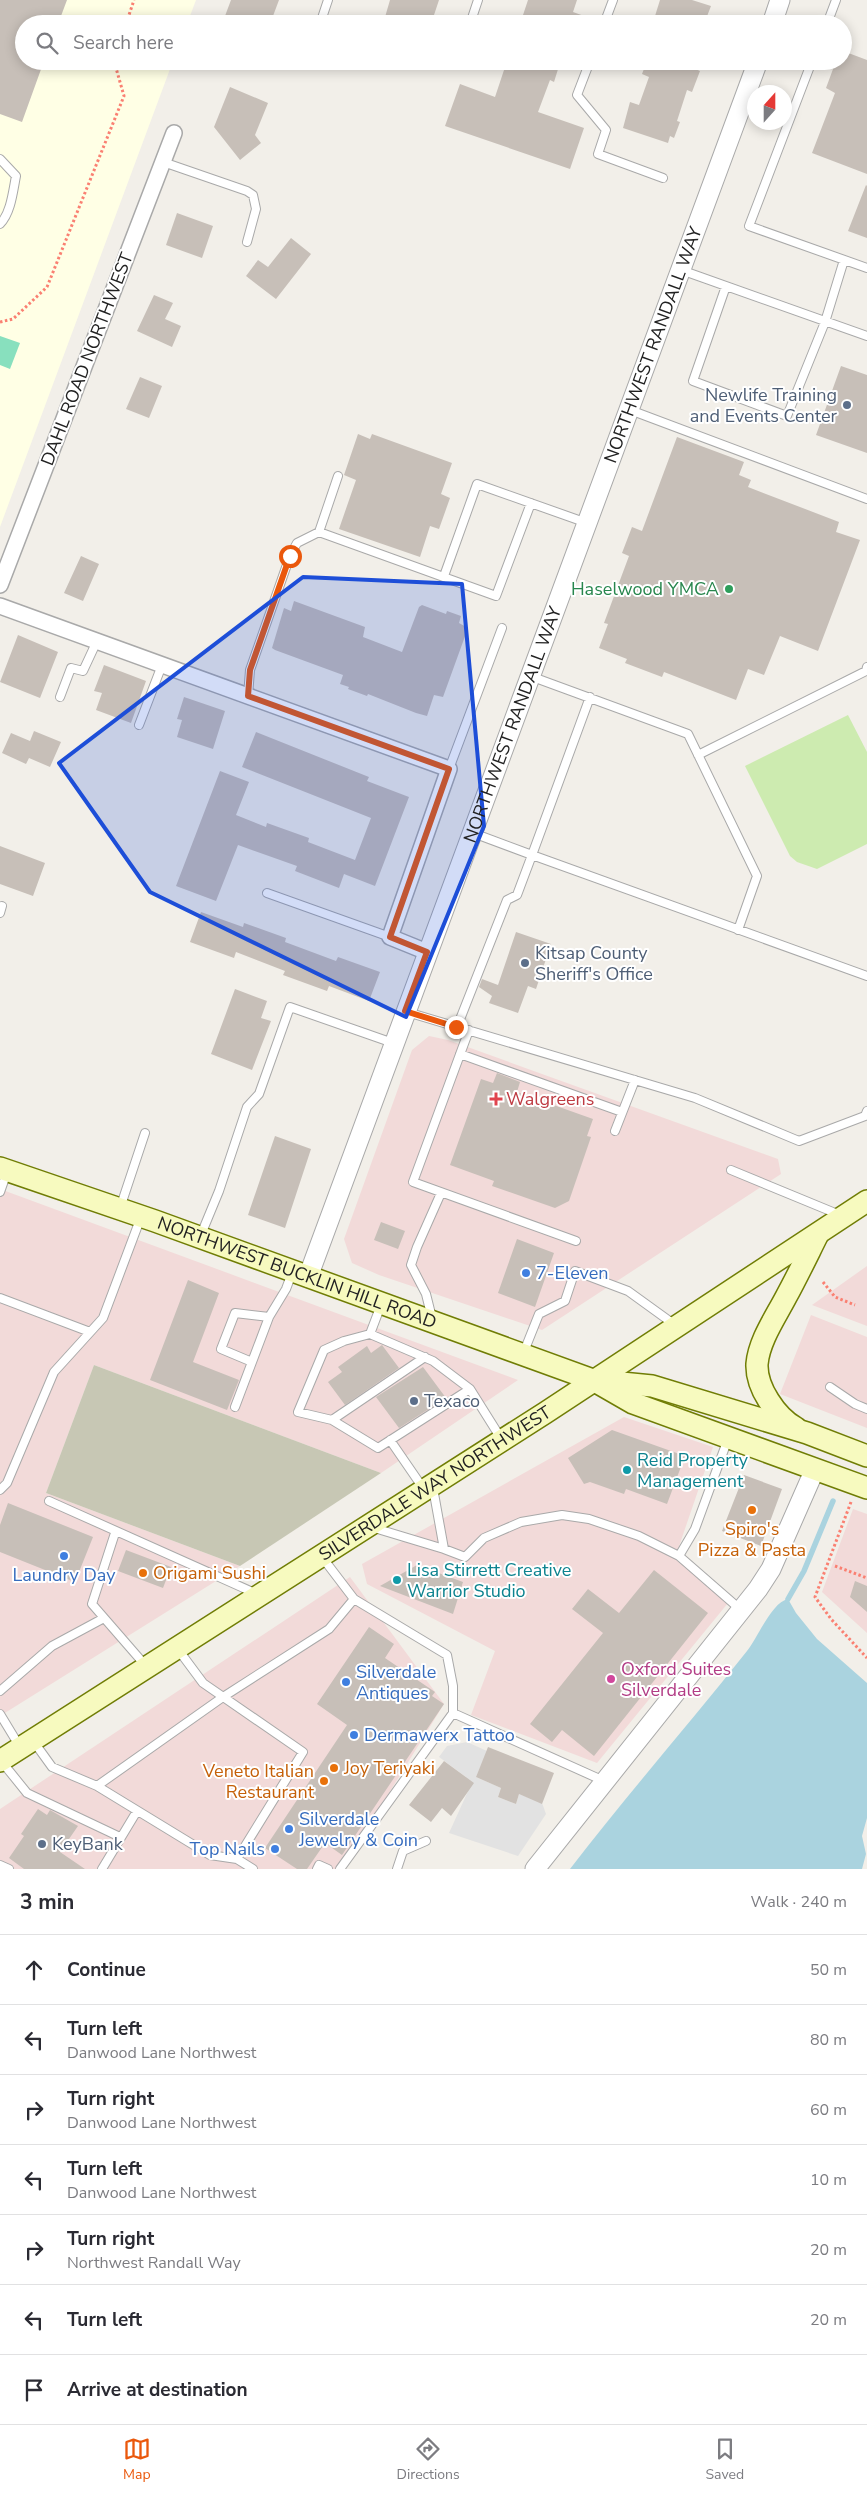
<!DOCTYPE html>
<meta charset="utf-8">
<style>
:root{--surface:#fff;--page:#f7f7f7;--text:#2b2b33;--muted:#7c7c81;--line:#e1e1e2;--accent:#ea580c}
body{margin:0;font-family:"Nunito Sans",sans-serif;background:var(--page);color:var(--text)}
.compass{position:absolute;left:747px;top:85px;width:45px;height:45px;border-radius:50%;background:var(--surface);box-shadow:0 2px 12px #0003;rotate:21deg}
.stop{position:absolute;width:15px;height:15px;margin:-11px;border:4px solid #ea580c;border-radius:50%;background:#fff}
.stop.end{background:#ea580c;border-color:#fff;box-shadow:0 1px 5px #0008}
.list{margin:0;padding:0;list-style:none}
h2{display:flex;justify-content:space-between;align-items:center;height:65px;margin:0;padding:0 20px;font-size:21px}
h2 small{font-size:16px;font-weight:400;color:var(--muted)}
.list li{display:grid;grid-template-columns:32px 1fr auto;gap:15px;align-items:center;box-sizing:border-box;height:70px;padding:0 20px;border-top:1px solid var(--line)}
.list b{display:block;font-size:19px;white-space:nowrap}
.list p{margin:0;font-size:16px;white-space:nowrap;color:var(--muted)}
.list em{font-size:16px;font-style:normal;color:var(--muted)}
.icon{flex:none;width:28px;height:28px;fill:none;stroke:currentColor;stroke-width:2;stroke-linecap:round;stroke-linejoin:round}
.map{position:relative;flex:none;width:867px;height:1869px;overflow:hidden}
.search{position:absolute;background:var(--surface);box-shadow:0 2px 12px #0003;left:15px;right:15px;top:15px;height:55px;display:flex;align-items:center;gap:12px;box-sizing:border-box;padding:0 18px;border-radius:28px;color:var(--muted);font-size:19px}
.sheet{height:555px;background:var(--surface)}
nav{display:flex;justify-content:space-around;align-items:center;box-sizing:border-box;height:70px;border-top:1px solid var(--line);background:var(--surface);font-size:14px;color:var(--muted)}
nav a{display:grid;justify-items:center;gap:2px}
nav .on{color:var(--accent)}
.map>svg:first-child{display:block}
.commercial{fill:#f2dad9}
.education{fill:#ffffe5}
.construction{fill:#c7c7b4}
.grass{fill:#cdebb0}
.pitch{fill:#88e0be}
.parking{fill:#e2e2e2}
.water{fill:#aad3df}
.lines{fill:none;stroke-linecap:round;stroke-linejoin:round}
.stream{stroke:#aad3df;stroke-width:5.5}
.building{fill:#c7bfb8}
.service-casing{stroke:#a9a9a9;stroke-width:10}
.minor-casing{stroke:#a9a9a9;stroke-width:18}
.tertiary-casing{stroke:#a9a9a9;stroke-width:21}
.secondary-casing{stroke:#707d05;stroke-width:24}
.path{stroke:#fa8072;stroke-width:3;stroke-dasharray:2.5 2.5;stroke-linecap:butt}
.service{stroke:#fff;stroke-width:8}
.minor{stroke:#fff;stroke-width:15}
.tertiary{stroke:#fff;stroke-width:19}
.secondary{stroke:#f7fabf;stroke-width:21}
.route{stroke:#ea580c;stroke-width:6}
.marked{fill:#1d4ed8;fill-opacity:0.2;stroke:#1d4ed8;stroke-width:4;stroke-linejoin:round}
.service-dot{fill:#5c6f8a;stroke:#fff;stroke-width:2}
.leisure-dot{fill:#2e9e5b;stroke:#fff;stroke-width:2}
.health-dot{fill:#e0444e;stroke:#fff;stroke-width:2}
.shop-dot{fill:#3f7fe0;stroke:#fff;stroke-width:2}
.culture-dot{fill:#0f9aa8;stroke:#fff;stroke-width:2}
.food-dot{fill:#e8710a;stroke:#fff;stroke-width:2}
.hotel-dot{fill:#d1479c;stroke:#fff;stroke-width:2}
.labels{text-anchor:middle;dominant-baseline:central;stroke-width:4;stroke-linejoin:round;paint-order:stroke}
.street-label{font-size:18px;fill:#222;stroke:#fff}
.service-label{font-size:18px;fill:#4e5e75;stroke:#fff;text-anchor:start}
.leisure-label{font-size:18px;fill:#27864d;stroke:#fff;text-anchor:end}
.health-label{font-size:18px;fill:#be3a42;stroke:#fff;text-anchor:start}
.shop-label{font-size:18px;fill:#366cbe;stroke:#fff;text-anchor:start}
.culture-label{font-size:18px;fill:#0d838f;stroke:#fff;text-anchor:start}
.food-label{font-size:18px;fill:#c56008;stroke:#fff;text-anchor:start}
.hotel-label{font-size:18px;fill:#b23c85;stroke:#fff;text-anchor:start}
</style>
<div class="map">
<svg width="867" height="1869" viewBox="0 0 867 1869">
<rect width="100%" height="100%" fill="#f2efe9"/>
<!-- commercial -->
<path class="commercial" d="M 429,1036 L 448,1040 L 778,1159 L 781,1174 L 542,1330 L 379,1275 L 352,1263 L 344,1239 L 412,1050 Z
M 0,1189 L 518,1380 L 381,1473 L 94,1365 L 46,1493 L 240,1566 L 0,1716 Z
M 867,1266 L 867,1326 L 812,1305 Z
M 811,1315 L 867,1337 L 867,1428 L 780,1394 Z
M 624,1417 L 713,1447 L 675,1558 L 728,1603 L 597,1763 L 471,1715 L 495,1651 L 367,1584 L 362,1564 Z
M 853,1509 L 867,1514 L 867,1633 L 822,1592 Z
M 350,1577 L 444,1704 L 342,1869 L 0,1869 L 0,1809 Z"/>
<!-- education -->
<path class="education" d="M 0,0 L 196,0 L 187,24 L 24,24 L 24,61 L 173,61 L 0,527 Z"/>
<!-- construction -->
<path class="construction" d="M 94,1365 L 381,1473 L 240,1566 L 46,1493 Z"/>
<!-- grass -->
<path class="grass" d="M 848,715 L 867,752 L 867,844 L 817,869 L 797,862 L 790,856 L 745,766 Z"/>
<!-- pitch -->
<path class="pitch" d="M 0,336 L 20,343 L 10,369 L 0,365 Z"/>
<!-- parking -->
<path class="parking" d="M 467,1742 L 487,1751 L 476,1777 L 501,1788 L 498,1797 L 516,1804 L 519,1794 L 542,1803 L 546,1814 L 518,1856 L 449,1833 L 469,1789 L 466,1777 L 439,1757 L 447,1746 Z"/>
<!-- water -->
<path class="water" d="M 788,1599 L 796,1613 L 817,1639 L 867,1683 L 867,1818 L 862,1836 L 866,1854 L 862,1869 L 570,1869 C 627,1795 689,1724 747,1651 C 758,1637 772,1602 788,1599 Z"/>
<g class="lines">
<!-- stream -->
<path class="stream" d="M 788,1599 L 804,1571 L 833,1501"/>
</g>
<!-- building -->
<path class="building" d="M 0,0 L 67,0 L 58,24 L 24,24 L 24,61 L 44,61 L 22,122 L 0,114 Z
M 231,0 L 279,0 L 270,24 L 222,24 Z
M 390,0 L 439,0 L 431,24 L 383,24 Z
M 528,0 L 577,0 L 573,12 L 598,21 L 598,24 L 527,24 L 528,21 L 522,18 Z
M 660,0 L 692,0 L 711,6 L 704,24 L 660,24 L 662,18 L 655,16 Z
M 843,51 L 867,60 L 867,174 L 812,153 L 835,93 L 826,88 L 836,61 L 843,61 Z
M 507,61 L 558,61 L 556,65 L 559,66 L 554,82 L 550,80 L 538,112 L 584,128 L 570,169 L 445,126 L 460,84 L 495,97 Z
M 647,61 L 695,61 L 693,68 L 700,71 L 692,92 L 687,90 L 677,121 L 680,122 L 674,138 L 670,136 L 668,143 L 623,128 L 630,102 L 639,105 L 649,77 L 642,74 Z
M 230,87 L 268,103 L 255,135 L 261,143 L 240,160 L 214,127 Z
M 866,185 L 867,186 L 867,238 L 848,231 Z
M 177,213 L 213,226 L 202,258 L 166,245 Z
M 291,238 L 311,254 L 276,299 L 246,276 L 258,260 L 268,267 Z
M 154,295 L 173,303 L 165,319 L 181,326 L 172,347 L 137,331 Z
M 841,366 L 867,375 L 867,453 L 816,435 Z
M 140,377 L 162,386 L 149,418 L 126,409 Z
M 358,434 L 370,439 L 372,434 L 452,463 L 441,494 L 450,498 L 439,529 L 430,526 L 420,557 L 339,529 L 356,480 L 344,475 Z
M 677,437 L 744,462 L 739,475 L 751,480 L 748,487 L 839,522 L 836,532 L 860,540 L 818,651 L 780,636 L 764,675 L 748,669 L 736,700 L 664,672 L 662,677 L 625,663 L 627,659 L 599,648 L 608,624 L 604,623 L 629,556 L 622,553 L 632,527 L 642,531 Z
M 81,556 L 99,564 L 83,601 L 64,593 Z
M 294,601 L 365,627 L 363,637 L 402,652 L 419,607 L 422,605 L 446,614 L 447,611 L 461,616 L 459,623 L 468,628 L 443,697 L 434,695 L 427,716 L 416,713 L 368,694 L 367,696 L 348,689 L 349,687 L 340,684 L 343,675 L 275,650 L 272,648 L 284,608 L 291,611 Z
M 18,635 L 58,652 L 40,698 L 0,682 Z
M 104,665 L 146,681 L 131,723 L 96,710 L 102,693 L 94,691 Z
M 184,697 L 225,711 L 213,749 L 177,737 L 182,720 L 177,719 Z
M 34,731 L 61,742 L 50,767 L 29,758 L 26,764 L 2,753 L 11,733 L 30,741 Z
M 256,732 L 369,777 L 367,781 L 409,797 L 375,886 L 344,874 L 339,888 L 295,871 L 297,866 L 238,845 L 216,901 L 176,886 L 220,771 L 249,782 L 236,815 L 266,827 L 267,823 L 309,838 L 308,842 L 355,860 L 371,818 L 242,767 Z
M 0,846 L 45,863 L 33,896 L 0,884 Z
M 201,912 L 243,927 L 244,923 L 286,938 L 285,942 L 336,961 L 338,957 L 380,972 L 369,1001 L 329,986 L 327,991 L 283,975 L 285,971 L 236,952 L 234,958 L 190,942 Z
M 516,932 L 551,944 L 536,989 L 528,986 L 518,1013 L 489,1003 L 492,996 L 479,987 L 482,979 L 498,985 Z
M 235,989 L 267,1001 L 261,1018 L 271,1021 L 252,1070 L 211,1054 Z
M 497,1073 L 520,1082 L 517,1092 L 593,1119 L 587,1136 L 591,1137 L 569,1201 L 555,1208 L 492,1186 L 494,1181 L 450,1165 L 481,1079 L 493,1083 Z
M 275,1136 L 311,1149 L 285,1228 L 248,1215 Z
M 381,1222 L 405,1231 L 398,1249 L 374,1240 Z
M 517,1239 L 554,1253 L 535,1307 L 498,1293 Z
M 188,1280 L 219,1293 L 193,1362 L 239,1380 L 227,1410 L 150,1380 Z
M 382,1345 L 399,1368 L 345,1405 L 328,1382 L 342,1372 L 338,1367 L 367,1346 L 371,1353 Z
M 423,1367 L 446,1398 L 399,1428 L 376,1397 Z
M 612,1430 L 685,1456 L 667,1504 L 626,1489 L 624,1494 L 590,1482 L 584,1484 L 568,1458 Z
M 744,1475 L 782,1489 L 761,1546 L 722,1531 Z
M 8,1503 L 93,1537 L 75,1582 L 0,1552 L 0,1525 Z
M 126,1550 L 171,1567 L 163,1588 L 118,1571 Z
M 417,1565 L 463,1582 L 453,1614 L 380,1586 Z
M 654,1570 L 708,1613 L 594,1756 L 562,1730 L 552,1742 L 530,1724 L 603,1633 L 572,1609 L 588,1589 L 619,1613 Z
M 855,1581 L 867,1586 L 867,1612 L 850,1597 Z
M 369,1627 L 394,1644 L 385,1658 L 435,1692 L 432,1696 L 444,1704 L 342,1855 L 325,1843 L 307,1869 L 297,1869 L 265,1848 L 347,1725 L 317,1704 Z
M 488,1747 L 554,1773 L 542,1804 L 519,1794 L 516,1804 L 498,1797 L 501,1788 L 476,1777 Z
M 444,1761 L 474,1783 L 451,1816 L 442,1808 L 431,1822 L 409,1805 Z
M 38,1809 L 47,1815 L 50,1810 L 78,1826 L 60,1852 L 85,1869 L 24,1869 L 9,1858 L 24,1836 L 21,1834 Z"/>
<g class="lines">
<!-- service casing -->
<g class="service-casing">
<path id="service" d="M 320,24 L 328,0
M 470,24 L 478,0
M 604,24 L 613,0
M 827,24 L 836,0
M 590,61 L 577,95 L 606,130 L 598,154 L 663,178
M 812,61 L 749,226 L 867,268
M 456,62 L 456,61
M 0,159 L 16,176 C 13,191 11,213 0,224
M 163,162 L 247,191 L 253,195 L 256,209 L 247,242
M 681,270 L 867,336
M 726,286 L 693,381 L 787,416 L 825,322 L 844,260
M 630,410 L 867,499
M 338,476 L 319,532 L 496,596 L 531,503
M 444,576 L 477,484 L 587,523
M 530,676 L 688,734 L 757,876 L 738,930
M 248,696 L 250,670 L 290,556 L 297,543 L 319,532
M 60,697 L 71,668 L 83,671 L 97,641
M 590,697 L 532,855 L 867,976
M 139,725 L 162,665
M 698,755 L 866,671 L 867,667
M 449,769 L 502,628
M 267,893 L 390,937
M 0,913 L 2,906
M 407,1012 L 695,1098 L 799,1141 L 865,1116 L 867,1111
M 457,1027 L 507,900 L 517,895 L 532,855 L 473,833
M 469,1030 L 413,1182 L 576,1241
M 460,1054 L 622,1112
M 615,1131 L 635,1080
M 731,1170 L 840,1215
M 0,1192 L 7,1172
M 120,1208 L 145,1133
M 200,1237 L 219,1191 L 247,1107 L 259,1094 L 290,1007 L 393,1043
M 0,1298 L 90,1332
M 432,1318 L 426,1294 L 411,1265 L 417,1247 L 441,1193
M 370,1334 L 381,1305
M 523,1354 L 539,1314 L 565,1301 L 575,1271 L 628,1291 L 675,1325
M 252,1362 L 269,1317
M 830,1387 L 855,1404 L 867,1409
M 470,1389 L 378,1448 L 332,1420 L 298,1412 L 324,1350 L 344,1341 L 370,1334 L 433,1361 L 470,1389 L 502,1440
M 235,1407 L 252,1362 L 221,1349 L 235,1313 L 269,1317 L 286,1289 L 292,1273
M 332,1420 L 425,1357
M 390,1440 L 423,1488
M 0,1490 L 7,1483 L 54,1372 L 103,1318 L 141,1217
M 49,1501 L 257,1594
M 371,1527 L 444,1549 L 433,1488
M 115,1533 L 92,1604 L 145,1665
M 444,1549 L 465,1557 L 484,1538 L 521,1522 L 562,1515 L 589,1519 L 639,1536 L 679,1556 L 741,1610
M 679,1556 L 695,1529 L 725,1447
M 322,1557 L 354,1599 L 447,1655 L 453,1686 L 453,1713 L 604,1781
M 177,1648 L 203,1683 L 303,1752 L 237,1859
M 0,1691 L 52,1646 L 104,1618
M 0,1714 L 20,1747
M 34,1742 L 52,1767 L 97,1786 L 210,1855 L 237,1859 L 253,1869
M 2,1762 L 27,1793 L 120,1837
M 97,1786 L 223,1697 L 329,1629 L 354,1599
M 0,1865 L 9,1869
M 102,1869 L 137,1811
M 317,1869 L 319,1865 L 328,1869
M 340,1869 L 453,1713
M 397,1869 L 403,1851 L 426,1841"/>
</g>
<!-- minor casing -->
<g class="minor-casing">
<path id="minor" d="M 0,585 L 174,133
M 0,606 L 449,769 L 390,937 L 427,952"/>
</g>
<!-- tertiary casing -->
<g class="tertiary-casing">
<g id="tertiary">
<path d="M 772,24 L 780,0"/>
<path id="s1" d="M 308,1277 L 758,61"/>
<path d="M 535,1869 L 758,1589 L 771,1569 L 815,1469"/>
</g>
</g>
<!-- secondary casing -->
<g class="secondary-casing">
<g id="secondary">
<path id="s2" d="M 0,1168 L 155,1221 L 593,1380 L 633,1403 L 867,1488"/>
<path d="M 601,1381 L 652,1386 L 807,1433 L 867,1456"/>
<path d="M 796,1428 C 776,1417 756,1387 757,1364 C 759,1341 775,1318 786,1297 C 797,1277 807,1256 817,1236"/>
<path id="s3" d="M 0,1761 L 545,1413 L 867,1201"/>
</g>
</g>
<!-- path -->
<path class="path" d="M 126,24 L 134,0
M 0,322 L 13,319 L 47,287 L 124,96 L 114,61
M 823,1282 L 835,1297 L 855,1305
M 851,1502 L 815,1597 L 831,1619 L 867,1658
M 835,1566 L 867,1578"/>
<!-- service -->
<use href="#service" class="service"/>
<!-- minor -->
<use href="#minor" class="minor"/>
<!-- tertiary -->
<use href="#tertiary" class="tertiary"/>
<!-- secondary -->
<use href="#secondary" class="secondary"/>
</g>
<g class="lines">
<!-- route -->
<path class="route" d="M 290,556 L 250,670 L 248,696 L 449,769 L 390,937 L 427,952 L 405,1011 L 456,1027"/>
</g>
<!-- marked area -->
<path class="marked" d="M 303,577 L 462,584 L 484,826 L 406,1017 L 150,892 L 59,763 Z"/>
<!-- markers -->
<g class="service-dot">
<circle cx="847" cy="405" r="5"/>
<circle cx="525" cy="963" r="5"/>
<circle cx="414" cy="1401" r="5"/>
<circle cx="42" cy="1844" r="5"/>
</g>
<circle class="leisure-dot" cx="729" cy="589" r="5"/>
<path class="health-dot" d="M493.5 1091.5h5v5h5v5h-5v5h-5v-5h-5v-5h5z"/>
<g class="shop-dot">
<circle cx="526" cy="1273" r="5"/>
<circle cx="64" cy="1556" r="5"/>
<circle cx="346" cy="1682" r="5"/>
<circle cx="354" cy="1735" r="5"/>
<circle cx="289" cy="1829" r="5"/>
<circle cx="275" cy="1849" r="5"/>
</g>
<g class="culture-dot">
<circle cx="627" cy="1470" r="5"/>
<circle cx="397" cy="1580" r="5"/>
</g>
<g class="food-dot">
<circle cx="752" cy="1510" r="5"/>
<circle cx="143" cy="1573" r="5"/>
<circle cx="334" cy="1768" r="5"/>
<circle cx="324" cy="1781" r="5"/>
</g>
<circle class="hotel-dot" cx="611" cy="1679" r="5"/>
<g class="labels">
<!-- street labels -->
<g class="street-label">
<text stroke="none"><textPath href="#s1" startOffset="994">NORTHWEST RANDALL WAY</textPath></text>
<text transform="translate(87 359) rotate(-69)">DAHL ROAD NORTHWEST</text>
<text stroke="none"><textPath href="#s1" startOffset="589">NORTHWEST RANDALL WAY</textPath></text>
<text stroke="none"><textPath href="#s2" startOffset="315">NORTHWEST BUCKLIN HILL ROAD</textPath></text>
<text stroke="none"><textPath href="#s3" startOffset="516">SILVERDALE WAY NORTHWEST</textPath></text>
</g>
<!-- service labels -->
<g class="service-label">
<text x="837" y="395" text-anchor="end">Newlife Training<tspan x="837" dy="21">and Events Center</tspan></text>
<text x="535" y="953">Kitsap County<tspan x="535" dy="21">Sheriff's Office</tspan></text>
<text x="424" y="1401">Texaco</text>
<text x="52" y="1844">KeyBank</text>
</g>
<!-- leisure labels -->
<g class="leisure-label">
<text x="719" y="589">Haselwood YMCA</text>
</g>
<!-- health labels -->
<g class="health-label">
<text x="506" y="1099">Walgreens</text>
</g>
<!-- shop labels -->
<g class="shop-label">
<text x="536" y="1273">7-Eleven</text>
<text x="64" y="1575" text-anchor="middle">Laundry Day</text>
<text x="356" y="1672">Silverdale<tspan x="356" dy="21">Antiques</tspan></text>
<text x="364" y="1735">Dermawerx Tattoo</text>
<text x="299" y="1819">Silverdale<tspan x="299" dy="21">Jewelry &amp; Coin</tspan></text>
<text x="265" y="1849" text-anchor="end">Top Nails</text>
</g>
<!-- culture labels -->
<g class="culture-label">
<text x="637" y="1460">Reid Property<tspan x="637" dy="21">Management</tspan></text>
<text x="407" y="1570">Lisa Stirrett Creative<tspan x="407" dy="21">Warrior Studio</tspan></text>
</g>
<!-- food labels -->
<g class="food-label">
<text x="752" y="1529" text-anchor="middle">Spiro's<tspan x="752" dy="21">Pizza &amp; Pasta</tspan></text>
<text x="153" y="1573">Origami Sushi</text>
<text x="344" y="1768">Joy Teriyaki</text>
<text x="314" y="1771" text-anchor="end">Veneto Italian<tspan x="314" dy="21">Restaurant</tspan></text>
</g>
<!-- hotel labels -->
<g class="hotel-label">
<text x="621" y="1669">Oxford Suites<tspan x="621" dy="21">Silverdale</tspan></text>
</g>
</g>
</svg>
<svg class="compass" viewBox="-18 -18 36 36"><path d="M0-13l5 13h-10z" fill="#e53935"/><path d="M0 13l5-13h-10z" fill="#7c7c81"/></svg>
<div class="stop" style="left:290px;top:556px"></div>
<div class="stop end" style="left:456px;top:1027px"></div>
<div class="search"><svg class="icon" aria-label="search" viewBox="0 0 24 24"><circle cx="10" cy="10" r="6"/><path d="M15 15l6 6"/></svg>Search here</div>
</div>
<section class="sheet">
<h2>3 min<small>Walk · 240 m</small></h2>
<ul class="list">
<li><svg class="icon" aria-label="ahead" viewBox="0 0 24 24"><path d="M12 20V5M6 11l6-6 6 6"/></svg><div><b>Continue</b></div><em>50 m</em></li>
<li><svg class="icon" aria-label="left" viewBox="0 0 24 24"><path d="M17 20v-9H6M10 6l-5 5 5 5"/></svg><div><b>Turn left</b><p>Danwood Lane Northwest</p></div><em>80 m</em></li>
<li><svg class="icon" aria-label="right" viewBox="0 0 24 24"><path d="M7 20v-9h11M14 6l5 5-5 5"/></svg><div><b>Turn right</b><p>Danwood Lane Northwest</p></div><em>60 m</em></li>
<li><svg class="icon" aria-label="left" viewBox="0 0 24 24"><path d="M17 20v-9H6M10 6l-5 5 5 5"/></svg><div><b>Turn left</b><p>Danwood Lane Northwest</p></div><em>10 m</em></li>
<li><svg class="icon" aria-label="right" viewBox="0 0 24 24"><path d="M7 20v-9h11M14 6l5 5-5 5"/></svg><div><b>Turn right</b><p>Northwest Randall Way</p></div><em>20 m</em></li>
<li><svg class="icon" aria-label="left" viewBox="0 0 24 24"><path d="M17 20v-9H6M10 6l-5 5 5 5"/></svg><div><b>Turn left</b></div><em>20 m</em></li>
<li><svg class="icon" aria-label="arrive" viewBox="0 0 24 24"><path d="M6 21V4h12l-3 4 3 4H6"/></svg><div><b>Arrive at destination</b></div></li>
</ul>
</section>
<nav>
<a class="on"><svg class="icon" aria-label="map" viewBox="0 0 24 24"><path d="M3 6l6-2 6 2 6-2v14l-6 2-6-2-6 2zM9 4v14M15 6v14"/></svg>Map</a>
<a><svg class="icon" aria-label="directions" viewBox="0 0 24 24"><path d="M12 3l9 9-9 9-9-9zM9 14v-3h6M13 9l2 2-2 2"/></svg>Directions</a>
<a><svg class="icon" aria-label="saved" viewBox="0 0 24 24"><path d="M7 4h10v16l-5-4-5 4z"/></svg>Saved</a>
</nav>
